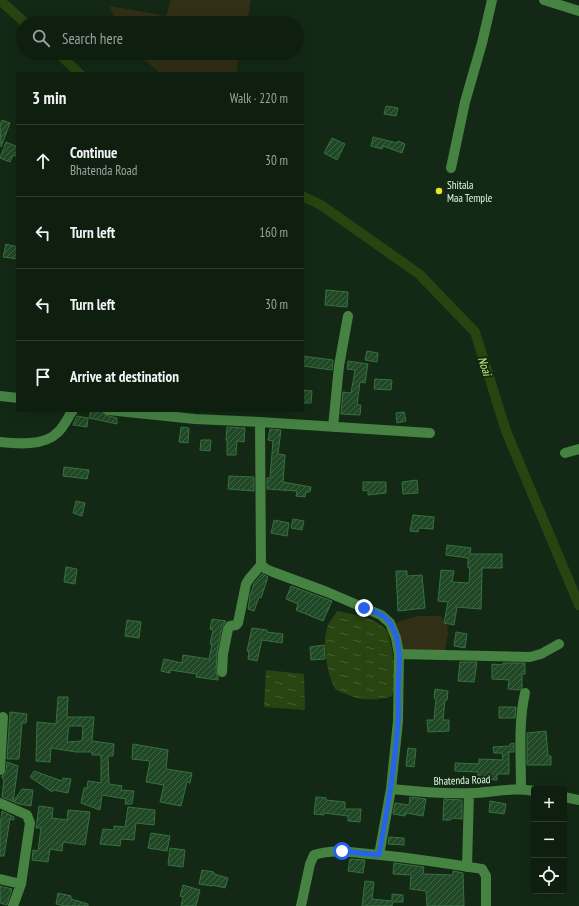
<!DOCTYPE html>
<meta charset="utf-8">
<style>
:root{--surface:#0e1f10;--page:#172719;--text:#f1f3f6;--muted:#9ba29f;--line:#2e3d30}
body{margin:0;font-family:"PT Sans Narrow",sans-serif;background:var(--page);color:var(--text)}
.controls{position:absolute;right:12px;bottom:12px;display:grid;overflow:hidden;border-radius:4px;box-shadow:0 4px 16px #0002}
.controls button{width:36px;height:36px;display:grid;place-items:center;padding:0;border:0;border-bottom:1px solid var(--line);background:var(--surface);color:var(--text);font:20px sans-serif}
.stop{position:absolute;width:12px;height:12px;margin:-9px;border:3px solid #2563eb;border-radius:50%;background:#fff}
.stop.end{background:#2563eb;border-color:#fff;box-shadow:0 1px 4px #0008}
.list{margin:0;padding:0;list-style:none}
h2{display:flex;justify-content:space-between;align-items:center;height:52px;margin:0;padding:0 16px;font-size:17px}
h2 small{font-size:13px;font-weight:400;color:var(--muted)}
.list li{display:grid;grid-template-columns:26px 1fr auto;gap:12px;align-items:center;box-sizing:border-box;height:72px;padding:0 16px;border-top:1px solid var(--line)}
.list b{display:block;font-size:15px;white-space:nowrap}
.list p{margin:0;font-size:13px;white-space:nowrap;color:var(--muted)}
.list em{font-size:13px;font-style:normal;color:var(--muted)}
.icon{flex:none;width:22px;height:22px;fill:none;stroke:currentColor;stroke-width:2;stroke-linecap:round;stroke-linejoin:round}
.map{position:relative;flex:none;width:579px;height:906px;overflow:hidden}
.search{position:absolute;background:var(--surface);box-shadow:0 4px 16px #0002;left:16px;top:16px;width:288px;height:44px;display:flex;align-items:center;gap:10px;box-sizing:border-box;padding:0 14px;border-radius:22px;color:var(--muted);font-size:15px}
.panel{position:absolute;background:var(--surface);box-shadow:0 4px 16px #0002;left:16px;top:72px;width:288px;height:340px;border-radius:4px}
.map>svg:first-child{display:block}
.green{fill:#322f17}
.water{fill:url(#water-ripples)}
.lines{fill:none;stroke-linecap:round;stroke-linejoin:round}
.canal{stroke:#284410;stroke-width:10}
.building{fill:url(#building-hatch);stroke:#35723c;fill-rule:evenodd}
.minor{stroke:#468343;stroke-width:10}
.route{stroke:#2563eb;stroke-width:5}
.poi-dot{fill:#e5e91d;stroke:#132915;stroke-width:1.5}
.labels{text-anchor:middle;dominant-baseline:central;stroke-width:4;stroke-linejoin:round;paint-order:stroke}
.poi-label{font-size:11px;fill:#defcdf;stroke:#132915;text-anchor:start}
.street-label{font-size:11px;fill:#defcdf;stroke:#132915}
.water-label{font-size:12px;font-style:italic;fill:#c3f276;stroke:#132915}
</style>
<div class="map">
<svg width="579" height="906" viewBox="0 0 579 906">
<defs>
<pattern id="water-ripples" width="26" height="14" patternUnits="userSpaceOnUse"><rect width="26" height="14" fill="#284410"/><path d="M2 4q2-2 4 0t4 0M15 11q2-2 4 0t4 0" fill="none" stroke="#476032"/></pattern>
<pattern id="building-hatch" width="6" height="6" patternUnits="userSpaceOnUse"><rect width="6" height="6" fill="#214826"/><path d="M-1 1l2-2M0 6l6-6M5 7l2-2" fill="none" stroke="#416345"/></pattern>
</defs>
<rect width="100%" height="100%" fill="#132915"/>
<!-- green -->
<path class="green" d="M 171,0 L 251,0 L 247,23 L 117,23 L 109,6 L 166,16 Z
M 139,53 L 240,53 L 236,74 L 161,74 L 147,62 Z
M 418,616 L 441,616 L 443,619 L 443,623 L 447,624 L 448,632 L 445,650 L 452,652 L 401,650 L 395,623 Z"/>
<!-- water -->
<path class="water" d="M 337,611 C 349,613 363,616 374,621 C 379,623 382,627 387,630 C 393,647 398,678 392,696 C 380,700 362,701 351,696 C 346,694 341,692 336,690 C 327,676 322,644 327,628 C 329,622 334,616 337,611 Z
M 266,670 L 304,674 L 305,710 L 264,707 Z"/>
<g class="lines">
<!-- canal -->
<path class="canal" d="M 0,0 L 25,23
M 58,53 L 80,74
M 302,196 L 321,205 L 419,274 L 475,332 L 506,431 L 579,605"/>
</g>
<!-- building -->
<path class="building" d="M 386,106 L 398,108 L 396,116 L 384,114 Z
M 2,120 L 10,123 L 1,147 L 0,124 Z
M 373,137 L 397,143 L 398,141 L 405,144 L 402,153 L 383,146 L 382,149 L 371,146 Z
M 332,138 L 345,144 L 337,160 L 324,153 Z
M 6,142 L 18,147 L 18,157 L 13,155 L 10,162 L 0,158 Z
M 6,244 L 18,247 L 18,259 L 3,257 Z
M 326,290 L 348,292 L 347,307 L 325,305 Z
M 367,351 L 378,353 L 377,362 L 365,360 Z
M 302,356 L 333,360 L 332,370 L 302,366 Z
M 348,361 L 368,364 L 365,383 L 360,382 L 357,405 L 361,405 L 360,415 L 341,414 L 343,392 L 351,393 L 355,370 L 347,369 Z
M 375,379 L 392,380 L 391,390 L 374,389 Z
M 302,390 L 312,391 L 311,403 L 302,403 Z
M 91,410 L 102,410 L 105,415 L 117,418 L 117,424 L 89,418 Z
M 404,412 L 406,421 L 397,423 L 396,413 Z
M 77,416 L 88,418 L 87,427 L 73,425 Z
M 181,427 L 189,428 L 188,443 L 179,442 Z
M 227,427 L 245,428 L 244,442 L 237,441 L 236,455 L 227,455 L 227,440 L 226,440 Z
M 270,429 L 281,430 L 278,454 L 285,455 L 283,482 L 311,487 L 310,492 L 306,492 L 305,497 L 296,496 L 297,491 L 267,489 L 267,478 L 270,478 L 273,441 L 268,440 Z
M 201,440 L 211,440 L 210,451 L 200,450 Z
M 64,467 L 89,470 L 87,479 L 63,476 Z
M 229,476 L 254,477 L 254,491 L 228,489 Z
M 417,480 L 418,493 L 403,494 L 402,482 Z
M 363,482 L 386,482 L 386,493 L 368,495 L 368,490 L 363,491 Z
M 76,501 L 85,503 L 82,516 L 73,513 Z
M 413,515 L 434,517 L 433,529 L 419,528 L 418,532 L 410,531 Z
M 293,519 L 304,521 L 302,530 L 291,528 Z
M 274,520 L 289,523 L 287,536 L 271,533 Z
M 447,545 L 471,548 L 470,554 L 502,554 L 502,568 L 482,568 L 481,609 L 457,607 L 454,625 L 444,623 L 448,602 L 438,601 L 441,570 L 454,571 L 452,582 L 469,583 L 470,568 L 468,568 L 468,558 L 446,555 Z
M 66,567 L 77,569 L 75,584 L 64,582 Z
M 396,571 L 407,571 L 407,576 L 422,575 L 425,608 L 398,611 Z
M 262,574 L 268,577 L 261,598 L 259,597 L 254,611 L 248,609 L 250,596 L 254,583 Z
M 291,586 L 332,601 L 323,621 L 296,610 L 298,604 L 286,599 Z
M 212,619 L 226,621 L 222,627 L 217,653 L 216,672 L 218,677 L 218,680 L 196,677 L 197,674 L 170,670 L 170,673 L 161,671 L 164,659 L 182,663 L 183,655 L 209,659 L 212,644 L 210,644 L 213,630 L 210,629 Z
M 127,620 L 141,622 L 139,638 L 125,636 Z
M 252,628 L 267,630 L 267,632 L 283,634 L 282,643 L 262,640 L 257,661 L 248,659 L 249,651 L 247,651 Z
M 456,632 L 467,634 L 465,648 L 454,646 Z
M 324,645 L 325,659 L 311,660 L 310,647 Z
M 460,662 L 477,662 L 474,682 L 458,681 Z
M 503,663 L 525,663 L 525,674 L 522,674 L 522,688 L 520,690 L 508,689 L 509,680 L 492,679 L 492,664 L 503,665 Z
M 435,689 L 448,691 L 447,700 L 445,700 L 443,720 L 449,720 L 449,731 L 428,732 L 427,720 L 434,720 L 436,699 L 434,698 Z
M 58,697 L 68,697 L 67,717 L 94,717 L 92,741 L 114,744 L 113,756 L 108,756 L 109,784 L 122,786 L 121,790 L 134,791 L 132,804 L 125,804 L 126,799 L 102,795 L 100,810 L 81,803 L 84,788 L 87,788 L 88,781 L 101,783 L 101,755 L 92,755 L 92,752 L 76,752 L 51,748 L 50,762 L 36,761 L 37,722 L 56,724 ZM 69,726 L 83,726 L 82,741 L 67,742 Z
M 499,707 L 516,707 L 515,718 L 499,718 Z
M 10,712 L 27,714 L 26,723 L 22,723 L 19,759 L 7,759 Z
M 546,731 L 548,756 L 551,756 L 551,765 L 527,765 L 527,733 Z
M 514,743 L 514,752 L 509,752 L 509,774 L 497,774 L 497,780 L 478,779 L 478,772 L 455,771 L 455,763 L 479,764 L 479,759 L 503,760 L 502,753 L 494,753 L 493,747 L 510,746 L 510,744 Z
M 133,744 L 168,750 L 166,769 L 192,773 L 190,783 L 187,782 L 181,806 L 160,802 L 164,785 L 146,782 L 150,761 L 132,759 Z
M 408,748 L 416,749 L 414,767 L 406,766 Z
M 7,762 L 18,766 L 13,802 L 22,789 L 33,790 L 31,806 L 19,804 L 2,797 L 4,779 L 2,778 L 2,776 L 6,771 Z
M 34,771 L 62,781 L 63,778 L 71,779 L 68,793 L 53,790 L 52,792 L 30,777 Z
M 316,797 L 326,798 L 326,800 L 345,802 L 345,809 L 361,809 L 360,822 L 348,821 L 348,816 L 324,813 L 324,815 L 314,814 Z
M 410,797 L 426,799 L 423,816 L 406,813 L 405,816 L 393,814 L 395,803 L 409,805 Z
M 444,799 L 462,800 L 462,819 L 451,818 L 451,820 L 443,820 Z
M 490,801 L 506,804 L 504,814 L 489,812 Z
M 39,806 L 53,808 L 52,818 L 67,820 L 68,810 L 90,812 L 85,845 L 63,842 L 62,851 L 50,849 L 48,862 L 32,860 L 33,850 L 38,851 L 41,828 L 36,828 Z
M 128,807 L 155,810 L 154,825 L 136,823 L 134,840 L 121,839 L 120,846 L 100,844 L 103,829 L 114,830 L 114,826 L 125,827 Z
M 2,811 L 14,817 L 14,820 L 10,819 L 4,856 L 0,856 L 0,826 Z
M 151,833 L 170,836 L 167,851 L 148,848 Z
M 389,837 L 404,838 L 404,845 L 388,844 Z
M 170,848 L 185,850 L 183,867 L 168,865 Z
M 350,859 L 365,860 L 363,873 L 348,871 Z
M 394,863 L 424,867 L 423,874 L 453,875 L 453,871 L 463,873 L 464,906 L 427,906 L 426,891 L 410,889 L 411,875 L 393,874 Z
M 202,870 L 214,872 L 214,874 L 228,878 L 225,888 L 212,885 L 212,886 L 199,884 Z
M 365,881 L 374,882 L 372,899 L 392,901 L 392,894 L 403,895 L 403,902 L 393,902 L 392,906 L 362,906 Z
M 183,885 L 200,890 L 196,906 L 181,906 L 183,897 L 180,896 Z
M 0,886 L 12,889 L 7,905 L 0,903 Z
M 58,893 L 71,896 L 71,899 L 88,904 L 88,906 L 66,906 L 56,904 Z"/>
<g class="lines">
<!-- minor -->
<path class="minor" d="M 544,0 L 579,11
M 451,168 L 465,102 L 482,43 L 492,0
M 0,396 L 18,398
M 108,410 L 195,419 L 260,422 L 261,565 L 266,569 L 273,572 L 327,592 L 381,615 L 390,623 L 396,638 L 399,654 L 398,721 L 391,789 L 379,855
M 260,422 L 430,433
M 333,427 L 339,366 L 348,316
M 0,442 C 17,444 44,446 57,433 C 64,427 68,417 73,410
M 565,453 L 579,449
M 399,654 L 530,657 L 541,654 L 559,644
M 222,672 L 223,654 L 228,629 L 230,626 L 236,625 L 238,623 L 246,584 L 249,579 L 261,565
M 0,770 L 3,717
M 391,789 C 419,792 447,794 475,793 C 495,792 514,787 534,791
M 521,789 C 521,756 518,724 525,693
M 564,797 L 579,800
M 0,803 L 27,815 L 30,823 L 21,884 L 13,906
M 467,867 L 469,793
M 0,879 L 21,884
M 301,906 L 310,864 L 314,855 C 332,849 351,852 369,854 C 407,857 444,863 482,869 L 486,876 L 486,906"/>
</g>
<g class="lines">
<!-- route -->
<path class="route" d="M 342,851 L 379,855 C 387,811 395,767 398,722 C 399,712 398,702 398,691 C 399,669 403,642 390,623 C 384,614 373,611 364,608"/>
</g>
<!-- markers -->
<circle class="poi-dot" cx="439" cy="191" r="4"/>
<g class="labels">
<!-- poi labels -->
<g class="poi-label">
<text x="447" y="185">Shitala<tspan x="447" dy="13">Maa Temple</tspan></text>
</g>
<!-- street labels -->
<g class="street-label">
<text transform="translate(462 780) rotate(-2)">Bhatenda Road</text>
</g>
<!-- water labels -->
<g class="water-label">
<text transform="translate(485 366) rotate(72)">Noai</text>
</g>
</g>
</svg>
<div class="controls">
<button>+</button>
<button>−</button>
<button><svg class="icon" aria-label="locate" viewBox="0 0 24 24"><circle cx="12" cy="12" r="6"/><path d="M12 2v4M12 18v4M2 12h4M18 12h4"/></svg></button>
</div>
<div class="stop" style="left:342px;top:851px"></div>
<div class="stop end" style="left:364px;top:608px"></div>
<div class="search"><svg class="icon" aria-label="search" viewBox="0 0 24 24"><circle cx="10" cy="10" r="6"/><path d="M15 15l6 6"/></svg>Search here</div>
<section class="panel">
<h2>3 min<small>Walk · 220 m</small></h2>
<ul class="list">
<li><svg class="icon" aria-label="ahead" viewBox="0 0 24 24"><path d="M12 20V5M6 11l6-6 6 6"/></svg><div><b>Continue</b><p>Bhatenda Road</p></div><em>30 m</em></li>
<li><svg class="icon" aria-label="left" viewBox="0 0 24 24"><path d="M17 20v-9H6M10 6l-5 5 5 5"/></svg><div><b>Turn left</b></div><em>160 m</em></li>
<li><svg class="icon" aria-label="left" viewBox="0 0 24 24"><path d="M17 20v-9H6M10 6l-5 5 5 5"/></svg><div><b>Turn left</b></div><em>30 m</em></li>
<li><svg class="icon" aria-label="arrive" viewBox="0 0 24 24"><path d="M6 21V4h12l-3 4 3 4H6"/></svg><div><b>Arrive at destination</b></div></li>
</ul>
</section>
</div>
